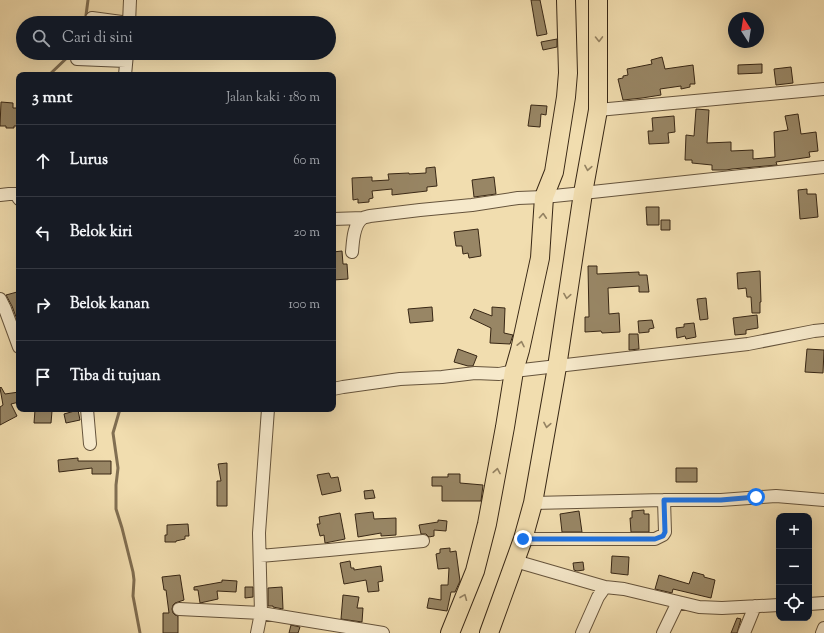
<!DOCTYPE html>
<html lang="id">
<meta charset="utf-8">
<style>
:root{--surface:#171b24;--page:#20242c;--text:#f1f3f6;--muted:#9ea1a6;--line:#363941}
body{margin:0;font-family:"Sorts Mill Goudy",serif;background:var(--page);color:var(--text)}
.controls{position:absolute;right:12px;bottom:12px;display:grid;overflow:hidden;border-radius:8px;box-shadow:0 4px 16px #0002}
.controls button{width:36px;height:36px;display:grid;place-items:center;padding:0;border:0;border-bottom:1px solid var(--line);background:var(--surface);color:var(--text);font:20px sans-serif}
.compass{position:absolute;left:728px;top:12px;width:36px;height:36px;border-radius:50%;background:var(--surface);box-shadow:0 4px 16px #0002;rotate:348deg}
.stop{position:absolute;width:12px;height:12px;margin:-9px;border:3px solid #1a73e8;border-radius:50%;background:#fff}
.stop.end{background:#1a73e8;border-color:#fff;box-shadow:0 1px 4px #0008}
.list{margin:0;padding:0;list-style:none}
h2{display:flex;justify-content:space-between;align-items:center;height:52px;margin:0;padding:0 16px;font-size:17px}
h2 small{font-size:13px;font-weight:400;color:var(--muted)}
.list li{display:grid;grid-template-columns:26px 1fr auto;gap:12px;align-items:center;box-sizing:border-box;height:72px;padding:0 16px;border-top:1px solid var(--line)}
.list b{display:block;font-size:15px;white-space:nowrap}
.list em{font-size:13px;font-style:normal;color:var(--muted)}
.icon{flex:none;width:22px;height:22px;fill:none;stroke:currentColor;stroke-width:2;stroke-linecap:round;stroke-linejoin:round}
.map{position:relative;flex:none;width:824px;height:633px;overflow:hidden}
.search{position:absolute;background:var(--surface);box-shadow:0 4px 16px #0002;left:16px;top:16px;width:320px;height:44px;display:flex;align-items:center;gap:10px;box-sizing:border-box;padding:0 14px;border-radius:22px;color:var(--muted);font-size:15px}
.panel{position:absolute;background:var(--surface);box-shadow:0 4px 16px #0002;left:16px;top:72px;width:320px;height:340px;border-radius:8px}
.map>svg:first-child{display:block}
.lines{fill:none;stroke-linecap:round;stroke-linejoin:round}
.stream{stroke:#816f52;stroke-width:3}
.building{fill:#988665;stroke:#382715}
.minor-casing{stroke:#66543c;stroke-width:14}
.highway-casing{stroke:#382715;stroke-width:20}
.minor{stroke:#f6e9cb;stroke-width:12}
.highway{stroke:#f1ddaf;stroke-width:18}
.oneway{stroke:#948262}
.route{stroke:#1a73e8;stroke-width:5}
</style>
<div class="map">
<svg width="824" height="633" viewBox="0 0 824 633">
<rect width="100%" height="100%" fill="#f1ddaf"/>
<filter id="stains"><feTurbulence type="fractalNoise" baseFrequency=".005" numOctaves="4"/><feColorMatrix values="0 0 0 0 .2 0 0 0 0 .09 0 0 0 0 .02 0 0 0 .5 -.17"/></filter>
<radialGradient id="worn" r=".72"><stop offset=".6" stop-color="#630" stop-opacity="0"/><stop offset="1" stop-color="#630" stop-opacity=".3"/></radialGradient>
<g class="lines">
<!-- stream -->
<path class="stream" d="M 85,23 L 88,0
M 49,75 L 72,53
M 120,409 L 113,433 L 118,468 L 116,485 L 116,509 L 122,528 L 133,572 L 134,580 L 133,596 L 140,633"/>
</g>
<!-- building -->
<path class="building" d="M 531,0 L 540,0 L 547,34 L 537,36 Z
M 557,39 L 557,47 L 543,50 L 541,42 Z
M 662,57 L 665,69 L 693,65 L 695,84 L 690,84 L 690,87 L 681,89 L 681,86 L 660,89 L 661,95 L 642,98 L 623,100 L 618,79 L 623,78 L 623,76 L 628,75 L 627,69 L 652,64 L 651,60 Z
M 762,64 L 762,73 L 738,74 L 738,65 Z
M 791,67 L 793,83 L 776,85 L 774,69 Z
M 1,102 L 13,103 L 13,108 L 18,108 L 18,126 L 14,126 L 14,128 L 6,128 L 6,126 L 0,126 Z
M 531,105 L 547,106 L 546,115 L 541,114 L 540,127 L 528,126 Z
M 696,109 L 709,110 L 707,143 L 731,142 L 731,151 L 753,150 L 753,159 L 775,157 L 774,132 L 788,130 L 785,116 L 798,114 L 801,134 L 816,132 L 818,151 L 809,152 L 810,157 L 776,162 L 777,165 L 732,169 L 726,170 L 712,170 L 712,165 L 692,163 L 692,160 L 685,160 L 686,135 L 694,136 Z
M 674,116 L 675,132 L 668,133 L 669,143 L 649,144 L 648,131 L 653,131 L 652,118 Z
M 435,167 L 437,186 L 427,187 L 427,191 L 392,195 L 392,189 L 372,191 L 373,198 L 369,199 L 369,202 L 358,203 L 358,199 L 353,200 L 352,178 L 372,177 L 372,181 L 389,180 L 388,174 L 409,173 L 409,174 L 426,173 L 426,168 Z
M 494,177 L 496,194 L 474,197 L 472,180 Z
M 807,189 L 807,194 L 816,194 L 818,217 L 800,219 L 798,190 Z
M 646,207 L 659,207 L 659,225 L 647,225 Z
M 661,220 L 670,220 L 670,230 L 661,230 Z
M 478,229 L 481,256 L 469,258 L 468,253 L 463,254 L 462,246 L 456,246 L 454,232 Z
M 342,251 L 343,264 L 347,264 L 348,279 L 333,280 L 333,252 Z
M 588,266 L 597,266 L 597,274 L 639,272 L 639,275 L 647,275 L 649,292 L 639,292 L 639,286 L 608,288 L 609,314 L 619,313 L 620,332 L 602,333 L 601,331 L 585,332 L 585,317 L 589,317 Z
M 760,271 L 761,302 L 760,302 L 760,313 L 752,313 L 751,297 L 747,297 L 746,288 L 738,289 L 737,273 Z
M 17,292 L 19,297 L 19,325 L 12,306 L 6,295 Z
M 706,298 L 708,319 L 700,320 L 697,299 Z
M 432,307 L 433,321 L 410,323 L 408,309 Z
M 492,307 L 505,308 L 504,333 L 513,335 L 510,344 L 490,343 L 491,328 L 470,318 L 474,309 L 492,316 Z
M 757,315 L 758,328 L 746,330 L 746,334 L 735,335 L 733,318 Z
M 652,320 L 654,328 L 649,329 L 649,332 L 639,333 L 638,321 Z
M 694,323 L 696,337 L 686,339 L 685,336 L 677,338 L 676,328 L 684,327 L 684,324 Z
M 629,334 L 638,334 L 639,349 L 629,350 Z
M 458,349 L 477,356 L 473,366 L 468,366 L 454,362 Z
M 807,349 L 824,350 L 823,373 L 805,372 Z
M 1,387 L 5,394 L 19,392 L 19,402 L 11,404 L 17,416 L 0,425 L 0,407 L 3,405 L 0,388 Z
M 35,410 L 52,411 L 51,423 L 34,423 Z
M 78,410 L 80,420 L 66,423 L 64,414 Z
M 78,458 L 78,461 L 111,461 L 111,474 L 92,474 L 92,468 L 59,472 L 58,460 Z
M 227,463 L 227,506 L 217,506 L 217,481 L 221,481 L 218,464 Z
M 676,468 L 697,468 L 697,482 L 676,482 Z
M 329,473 L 331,478 L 338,477 L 341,491 L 322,495 L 317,475 Z
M 448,474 L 460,474 L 460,483 L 483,485 L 481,501 L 442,501 L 442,486 L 432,486 L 432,477 L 448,477 Z
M 373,490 L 375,498 L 365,499 L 364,491 Z
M 644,510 L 644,514 L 649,514 L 649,532 L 631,532 L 630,518 L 632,518 L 632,511 Z
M 579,511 L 582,532 L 562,532 L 560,514 Z
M 373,512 L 374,519 L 396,518 L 396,535 L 381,536 L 381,533 L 358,537 L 355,514 Z
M 340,513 L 345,539 L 325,543 L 324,535 L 320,536 L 317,524 L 320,524 L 319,517 Z
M 438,520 L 447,521 L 446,531 L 434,530 L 434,536 L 429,537 L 426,534 L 421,534 L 419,525 L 438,522 Z
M 188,524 L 189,536 L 185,536 L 185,539 L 176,541 L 176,542 L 165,542 L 165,535 L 167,535 L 167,525 Z
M 450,548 L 450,552 L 456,551 L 460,581 L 455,592 L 451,592 L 447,611 L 427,608 L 429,598 L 441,600 L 441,585 L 448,585 L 449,568 L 438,569 L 436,554 L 440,553 L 440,549 Z
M 612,556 L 629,557 L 628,575 L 611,573 Z
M 350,561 L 351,568 L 354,568 L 354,570 L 381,566 L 383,581 L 378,582 L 379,591 L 368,592 L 366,580 L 344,584 L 340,563 Z
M 583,562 L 584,570 L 577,571 L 574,570 L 573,563 Z
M 693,572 L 704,575 L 704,577 L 715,580 L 711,598 L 673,589 L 672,593 L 655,589 L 659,575 L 689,584 Z
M 180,575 L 184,600 L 175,603 L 173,605 L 172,609 L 173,613 L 175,615 L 178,616 L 178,633 L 163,633 L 163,613 L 169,613 L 166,590 L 164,590 L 162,577 Z
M 222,580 L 237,581 L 236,592 L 217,591 L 218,599 L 200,603 L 198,590 L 194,590 L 194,587 L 222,582 Z
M 245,587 L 253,587 L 253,597 L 245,598 Z
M 282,587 L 283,609 L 273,607 L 273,606 L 268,606 L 268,588 Z
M 343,595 L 359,597 L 357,608 L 363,608 L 362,622 L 341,619 Z
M 737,618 L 741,619 L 737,633 L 731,633 Z
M 291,625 L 300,627 L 298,633 L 289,633 Z"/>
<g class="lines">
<!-- minor casing -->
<g class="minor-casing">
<path id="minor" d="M 92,18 L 129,23
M 129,23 L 130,0
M 77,59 L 126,61
M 125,75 L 127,54
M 598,110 L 824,89
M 0,195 L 9,194 L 16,194 L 19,199
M 333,219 L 363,218
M 352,252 C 353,242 353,224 363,218 C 365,217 367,217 370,216 L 420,210 L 472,205 L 518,198 L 544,197 L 583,193 L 824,167
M 0,299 L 5,309 L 19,347
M 333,389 L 343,387 L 400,379 L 442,377 L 475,373 L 499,374 L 514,371 L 748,344 L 814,331 L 824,330
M 87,409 L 90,444
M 533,503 L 664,500 L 721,500 L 776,496 L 824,500
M 523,539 L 655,539 L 663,535 L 665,532 L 664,500
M 260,556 L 329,550 L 423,541
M 515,561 L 605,587 L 624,589 L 699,607 L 722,608 L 779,605
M 809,604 L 824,603
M 179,609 L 261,613 L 383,633
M 257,633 L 261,613 L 259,533 L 268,409
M 582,633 L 598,597 L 605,587
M 663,633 L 678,602
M 744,633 L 755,606
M 822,633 L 824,628"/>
</g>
<!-- highway casing -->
<g class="highway-casing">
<path id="highway" d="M 450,633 L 475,571 L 487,524 L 505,427 L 514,371 L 520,350 L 540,258 L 544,197 L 554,172 L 566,97 L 568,73 L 566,0
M 489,633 L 523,539 L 533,503 L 557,367 L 583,193 L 598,110 L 598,0"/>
</g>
<!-- minor -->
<use href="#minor" class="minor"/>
<!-- highway -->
<use href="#highway" class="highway"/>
</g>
<!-- one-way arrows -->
<defs><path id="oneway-chevron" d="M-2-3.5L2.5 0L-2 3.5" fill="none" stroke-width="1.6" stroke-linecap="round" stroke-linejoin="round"/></defs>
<g class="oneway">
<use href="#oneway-chevron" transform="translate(599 39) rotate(89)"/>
<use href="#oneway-chevron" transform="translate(588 168) rotate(100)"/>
<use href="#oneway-chevron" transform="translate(543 216) rotate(-86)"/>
<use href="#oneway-chevron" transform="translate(567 296) rotate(99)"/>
<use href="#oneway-chevron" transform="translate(521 344) rotate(-78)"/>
<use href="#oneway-chevron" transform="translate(547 425) rotate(100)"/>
<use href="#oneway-chevron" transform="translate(497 471) rotate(-80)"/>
<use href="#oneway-chevron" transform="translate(464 597) rotate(-68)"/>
</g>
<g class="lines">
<!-- route -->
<path class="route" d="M 523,539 L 655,539 L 663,536 L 665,532 L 664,500 L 721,500 L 756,497"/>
</g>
<rect width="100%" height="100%" filter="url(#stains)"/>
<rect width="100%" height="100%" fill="url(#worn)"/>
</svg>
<div class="controls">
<button>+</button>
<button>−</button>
<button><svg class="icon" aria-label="locate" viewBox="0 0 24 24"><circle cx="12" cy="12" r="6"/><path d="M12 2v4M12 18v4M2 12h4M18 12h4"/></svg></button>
</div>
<svg class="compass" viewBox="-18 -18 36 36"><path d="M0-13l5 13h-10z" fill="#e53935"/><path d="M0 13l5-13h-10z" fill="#9ea1a6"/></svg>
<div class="stop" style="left:756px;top:497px"></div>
<div class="stop end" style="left:523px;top:539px"></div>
<div class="search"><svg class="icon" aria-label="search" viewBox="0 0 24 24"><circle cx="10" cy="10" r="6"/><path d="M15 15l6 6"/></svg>Cari di sini</div>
<section class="panel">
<h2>3 mnt<small>Jalan kaki · 180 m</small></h2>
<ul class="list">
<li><svg class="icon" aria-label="ahead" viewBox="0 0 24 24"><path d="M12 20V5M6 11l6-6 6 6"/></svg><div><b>Lurus</b></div><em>60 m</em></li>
<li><svg class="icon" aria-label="left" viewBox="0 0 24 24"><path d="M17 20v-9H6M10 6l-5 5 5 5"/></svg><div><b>Belok kiri</b></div><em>20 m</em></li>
<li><svg class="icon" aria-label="right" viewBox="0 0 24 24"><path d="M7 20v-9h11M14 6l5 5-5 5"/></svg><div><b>Belok kanan</b></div><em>100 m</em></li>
<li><svg class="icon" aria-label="arrive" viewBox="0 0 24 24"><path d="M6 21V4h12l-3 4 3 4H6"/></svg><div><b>Tiba di tujuan</b></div></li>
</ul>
</section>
</div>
